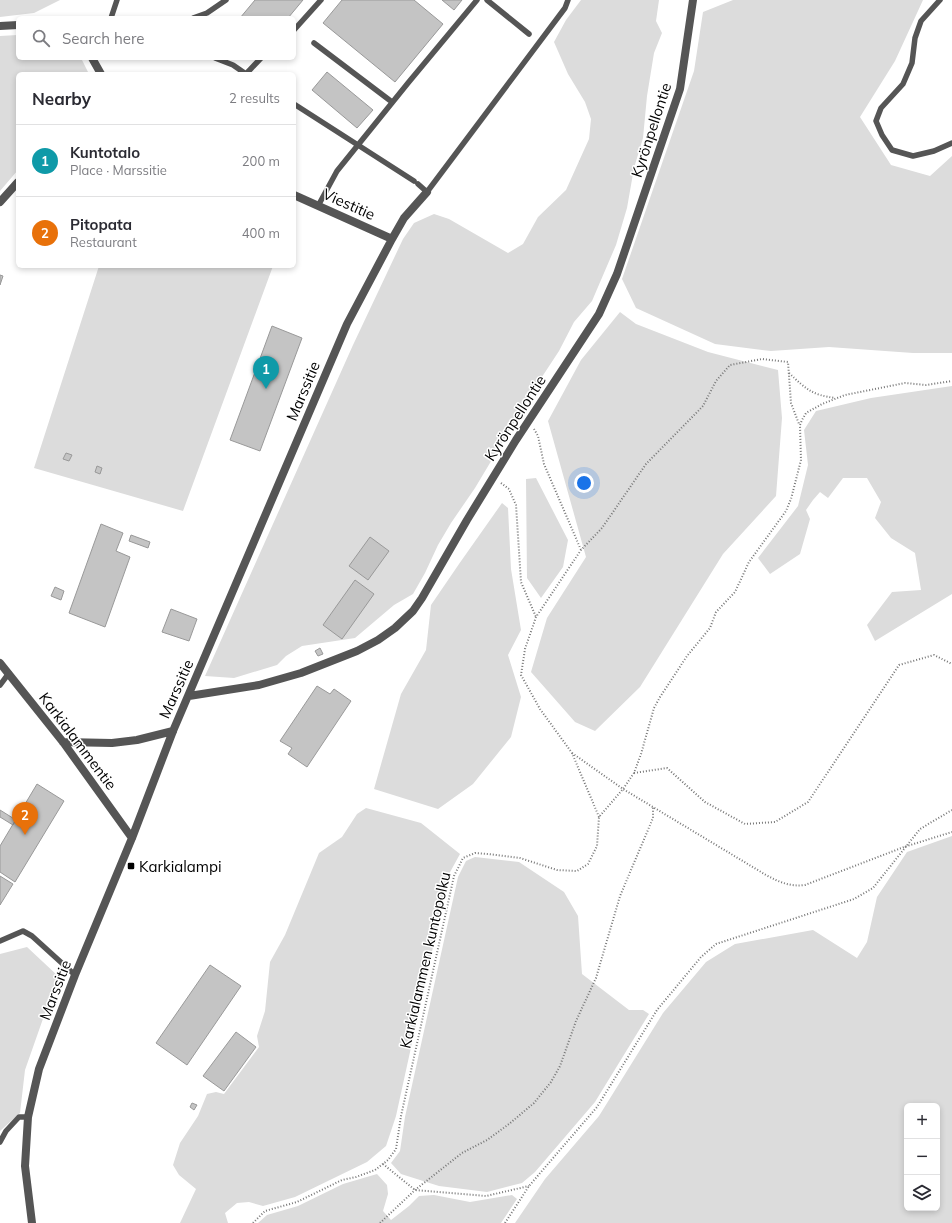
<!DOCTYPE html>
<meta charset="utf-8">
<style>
:root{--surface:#fff;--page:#f2f2f3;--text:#2b2b33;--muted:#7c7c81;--line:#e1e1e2;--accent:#000}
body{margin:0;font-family:Mulish,sans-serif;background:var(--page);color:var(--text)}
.controls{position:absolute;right:12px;bottom:12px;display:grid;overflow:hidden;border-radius:6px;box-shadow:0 2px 6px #0003}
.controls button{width:36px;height:36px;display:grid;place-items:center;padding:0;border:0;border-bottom:1px solid var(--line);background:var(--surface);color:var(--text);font:20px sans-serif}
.you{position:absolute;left:584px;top:483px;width:14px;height:14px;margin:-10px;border:3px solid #fff;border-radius:50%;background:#1a73e8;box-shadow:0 0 0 6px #1a73e833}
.badge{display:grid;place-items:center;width:26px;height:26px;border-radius:50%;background:var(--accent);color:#fff;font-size:13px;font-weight:700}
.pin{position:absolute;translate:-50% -33px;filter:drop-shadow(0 1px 2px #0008)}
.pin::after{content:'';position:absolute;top:21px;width:14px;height:12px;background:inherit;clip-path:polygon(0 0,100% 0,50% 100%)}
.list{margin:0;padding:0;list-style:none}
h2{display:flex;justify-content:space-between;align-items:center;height:52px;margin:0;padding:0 16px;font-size:17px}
h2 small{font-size:13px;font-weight:400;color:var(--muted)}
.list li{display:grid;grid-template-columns:26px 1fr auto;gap:12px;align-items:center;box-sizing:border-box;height:72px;padding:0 16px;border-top:1px solid var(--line)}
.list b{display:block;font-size:15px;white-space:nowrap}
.list p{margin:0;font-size:13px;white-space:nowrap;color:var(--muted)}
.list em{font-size:13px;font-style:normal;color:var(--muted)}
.icon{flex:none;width:22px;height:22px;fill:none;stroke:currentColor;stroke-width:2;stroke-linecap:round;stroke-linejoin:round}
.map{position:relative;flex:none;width:952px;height:1223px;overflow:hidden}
.search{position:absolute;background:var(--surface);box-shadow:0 2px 6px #0003;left:16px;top:16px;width:280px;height:44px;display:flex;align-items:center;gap:10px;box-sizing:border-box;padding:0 14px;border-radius:6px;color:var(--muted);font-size:15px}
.panel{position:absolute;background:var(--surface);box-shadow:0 2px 6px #0003;left:16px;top:72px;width:280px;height:196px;border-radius:6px}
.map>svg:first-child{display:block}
.green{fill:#dcdcdc;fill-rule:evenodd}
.building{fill:#c4c4c4;stroke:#999}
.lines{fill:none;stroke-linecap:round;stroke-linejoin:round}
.path{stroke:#777;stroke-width:2;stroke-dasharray:1 2;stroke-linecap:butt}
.service{stroke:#555;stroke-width:5.5}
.minor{stroke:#555;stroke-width:8}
.poi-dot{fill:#000;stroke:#fff;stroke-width:1.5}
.labels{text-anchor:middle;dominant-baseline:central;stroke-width:3;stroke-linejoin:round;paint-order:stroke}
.street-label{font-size:15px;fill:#000;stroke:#fff}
.poi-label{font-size:15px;fill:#000;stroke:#fff;text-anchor:start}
</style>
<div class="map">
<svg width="952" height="1223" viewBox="0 0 952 1223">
<rect width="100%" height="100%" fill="#fff"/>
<!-- green -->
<path class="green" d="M 0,0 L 60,0 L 34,13 L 0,17 Z
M 581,0 L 659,0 L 656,21 L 662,33 L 654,53 L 647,96 L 643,138 L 634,168 L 627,208 L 616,245 L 592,301 L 574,322 L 559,351 L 536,386 L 475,488 L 451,523 L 438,545 L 425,573 L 413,594 L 394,605 L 355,638 L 302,646 L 286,656 L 277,665 L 234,678 L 205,676 L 353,345 L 403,239 L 414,223 L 434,214 L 449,219 L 508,253 L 523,244 L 538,217 L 566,190 L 589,139 L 591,119 L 585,102 L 568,74 L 554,42 L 566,20 Z
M 733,0 L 923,0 L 895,61 L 860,117 L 891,165 L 930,176 L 952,156 L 952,353 L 913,353 L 829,347 L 771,351 L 715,344 L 636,308 L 622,279 L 694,71 L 703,12 Z
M 18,35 L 18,58 L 81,58 L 89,74 L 18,74 L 18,170 L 0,191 L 0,36 Z
M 99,266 L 273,266 L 183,511 L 34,468 Z
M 620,312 L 636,324 L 708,352 L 778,370 L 782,418 L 776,496 L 723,554 L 640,687 L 595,731 L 575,722 L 531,672 L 547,618 L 586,557 L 548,421 L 581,360 Z
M 952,386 L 952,594 L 875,641 L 867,625 L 892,592 L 921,590 L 915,553 L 891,538 L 875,518 L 881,502 L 867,478 L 843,478 L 828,498 L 820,492 L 813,500 L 806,510 L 810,519 L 800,554 L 770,574 L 758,558 L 798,506 L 808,465 L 804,430 L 816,411 L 871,398 Z
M 536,478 L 568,540 L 563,567 L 541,598 L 527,578 L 526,479 Z
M 502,503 L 508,508 L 511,569 L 521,630 L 508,655 L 521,697 L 511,737 L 473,784 L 438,809 L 374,789 L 401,694 L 426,650 L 431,605 L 459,564 Z
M 366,808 L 421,823 L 460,854 L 449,874 L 396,1116 L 386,1146 L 367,1162 L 295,1197 L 263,1206 L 249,1202 L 237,1203 L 225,1213 L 228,1223 L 180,1223 L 196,1189 L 179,1175 L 173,1165 L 180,1143 L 198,1116 L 207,1094 L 216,1092 L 224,1094 L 259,1047 L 257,1036 L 265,1011 L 270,962 L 285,935 L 319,853 L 342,837 L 357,814 Z
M 952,836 L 952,1223 L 515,1223 L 545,1179 L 599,1116 L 663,1013 L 706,962 L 735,944 L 813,930 L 857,958 L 867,942 L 877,897 L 907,852 ZM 907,1106 L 937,1106 L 937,1208 L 907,1208 Z
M 475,857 L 519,862 L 564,892 L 578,916 L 582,974 L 629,1010 L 643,1010 L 649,1014 L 595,1102 L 535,1172 L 522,1183 L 487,1192 L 439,1186 L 401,1174 L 391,1163 L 400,1151 L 405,1117 L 458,877 L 466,861 Z
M 27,947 L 58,976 L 25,1070 L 20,1113 L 0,1131 L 0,954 Z
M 377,1174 L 387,1185 L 388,1194 L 383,1211 L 391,1220 L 409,1206 L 419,1196 L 434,1195 L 470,1202 L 512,1195 L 517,1199 L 501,1223 L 258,1223 L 267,1215 L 298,1206 L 343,1184 Z"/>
<!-- building -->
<path class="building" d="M 255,0 L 303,0 L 288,18 L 240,18 Z
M 342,0 L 414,0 L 443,24 L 395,82 L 323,23 Z
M 442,0 L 462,0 L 454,10 Z
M 327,72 L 373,110 L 357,128 L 312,90 Z
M 0,275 L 3,276 L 0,285 Z
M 272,326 L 302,338 L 260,451 L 230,440 Z
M 66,453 L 72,455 L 69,461 L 63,459 Z
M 97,466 L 102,468 L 100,474 L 95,472 Z
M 101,524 L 123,533 L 116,551 L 130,557 L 105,627 L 69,613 Z
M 131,535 L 150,542 L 148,548 L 129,541 Z
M 370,537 L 389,551 L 368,580 L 349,566 Z
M 355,580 L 374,594 L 342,639 L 323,625 Z
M 55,587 L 64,591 L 61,600 L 51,596 Z
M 171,609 L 197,619 L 189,641 L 162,632 Z
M 320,648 L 323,654 L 318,656 L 315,651 Z
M 317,686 L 330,694 L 334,689 L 351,701 L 307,767 L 288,754 L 292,748 L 280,741 Z
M 37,784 L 64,801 L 15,882 L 0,872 L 0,846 Z
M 0,810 L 16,820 L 13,825 L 0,817 Z
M 0,876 L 13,884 L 0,905 Z
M 210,965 L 241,986 L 187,1065 L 156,1043 Z
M 236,1032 L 256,1047 L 224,1091 L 203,1076 Z
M 192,1103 L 197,1105 L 194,1110 L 190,1107 Z"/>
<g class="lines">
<!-- path -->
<path class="path" d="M 789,373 C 806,389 812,395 835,398
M 534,429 L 538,436 L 544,464 L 581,550
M 501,483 L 509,489 L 516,505 L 521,582 L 536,617
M 572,753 L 623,789 L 766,875 C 779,882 790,887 805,885 L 904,847 L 952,832
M 634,773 L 667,768 L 705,802 L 745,824 L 775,822 L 808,802 L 899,665 L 934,655 L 952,664
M 599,817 L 572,753 L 540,709 L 521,675 L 525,649 L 536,617 L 581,550 L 602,528 L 646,464 L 703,406 L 716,381 L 730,365 L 762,359 L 788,362 L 791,403 L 799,424
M 383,1164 L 415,1190 L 486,1196 L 529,1186
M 253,1223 L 265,1211 L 297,1202 L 342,1180 L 356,1177 L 375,1170 L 388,1160 L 396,1149 L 401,1116 L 454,876 L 463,858 L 475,853 L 488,854 L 520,858 L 557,870 L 577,871 L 588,864 L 597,846 L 599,817 L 623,789 L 634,773 L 641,754 L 654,708 L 660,697 L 687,656 L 710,628 L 716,612 L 735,592 L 749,562 L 786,511 L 791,499 L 801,460 L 800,425 L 802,420 L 806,413 L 822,404 L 845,395 L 905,383 L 926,385 L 952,381
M 380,1223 L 415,1190 L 462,1153 L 487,1140 L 509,1124 L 534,1103 L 551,1082 L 560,1066 L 576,1021 L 596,978 L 620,896 L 653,818 L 653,807
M 505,1223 L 529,1186 L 597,1107 L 657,1010 L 701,957 L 716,944 L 854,899 L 873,888 L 920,829 L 952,810"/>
<!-- service -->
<path class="service" d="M 487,0 L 529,34
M 940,0 L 921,21 L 915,38 L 912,63 L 903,84 L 881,108 L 876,121 L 882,135 L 892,150 L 913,156 L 934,151 L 952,143
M 111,18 L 117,0
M 193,18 L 207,13 L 226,0
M 294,30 L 321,0
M 314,43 L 392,102
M 215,58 L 233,65 L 246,74
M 246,74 L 261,58
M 294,104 L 414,181
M 418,184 L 427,192 L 565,8 L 568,0
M 318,206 L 337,171 L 408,83 L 477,0
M 0,685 L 9,673
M 0,941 L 23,931 L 32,936 L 75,975
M 0,1142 L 6,1131 L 19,1117 L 28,1117"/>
<!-- minor -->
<path class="minor" d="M 0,26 L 18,25
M 92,58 L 101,74
M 294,195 L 392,239
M 0,202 L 18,182
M 0,663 L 63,742 L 132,838
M 189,696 L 259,685 L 301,673 L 357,651 L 378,640 L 395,628 L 413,611 L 422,598 L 467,520 L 516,440 L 599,314 L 617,274 L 680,89 L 693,0
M 63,742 L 112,743 L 137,740 L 173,731
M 32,1223 L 25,1166 L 28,1117 L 39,1069 L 75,975 L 132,838 L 173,731 L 347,324 L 392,239 L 404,218 L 427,192"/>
</g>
<!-- markers -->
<rect class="poi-dot" x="127" y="862" width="8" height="8" rx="2"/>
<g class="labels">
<!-- street labels -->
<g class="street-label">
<text transform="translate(651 130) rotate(-72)">Kyrönpellontie</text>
<text transform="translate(349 204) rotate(24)">Viestitie</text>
<text transform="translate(303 391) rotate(-67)">Marssitie</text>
<text transform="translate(515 418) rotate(-57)">Kyrönpellontie</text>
<text transform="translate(176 689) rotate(-66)">Marssitie</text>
<text transform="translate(78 741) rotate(53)">Karkialammentie</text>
<text transform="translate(425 960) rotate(-77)">Karkialammen kuntopolku</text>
<text transform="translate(55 990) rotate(-69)">Marssitie</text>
</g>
<!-- poi labels -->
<g class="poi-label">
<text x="139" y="866">Karkialampi</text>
</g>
</g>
</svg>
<div class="controls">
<button>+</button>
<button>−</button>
<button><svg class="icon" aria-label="layers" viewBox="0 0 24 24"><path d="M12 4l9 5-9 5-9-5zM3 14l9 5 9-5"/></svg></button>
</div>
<div class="you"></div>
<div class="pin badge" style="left:266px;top:389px;background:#0f9aa8">1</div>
<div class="pin badge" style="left:25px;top:835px;background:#e8710a">2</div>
<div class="search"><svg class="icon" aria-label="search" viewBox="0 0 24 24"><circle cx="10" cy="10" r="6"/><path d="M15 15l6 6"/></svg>Search here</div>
<section class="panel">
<h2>Nearby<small>2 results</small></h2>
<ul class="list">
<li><span class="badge" style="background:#0f9aa8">1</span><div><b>Kuntotalo</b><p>Place · Marssitie</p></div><em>200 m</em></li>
<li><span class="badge" style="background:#e8710a">2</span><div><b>Pitopata</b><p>Restaurant</p></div><em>400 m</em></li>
</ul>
</section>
</div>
